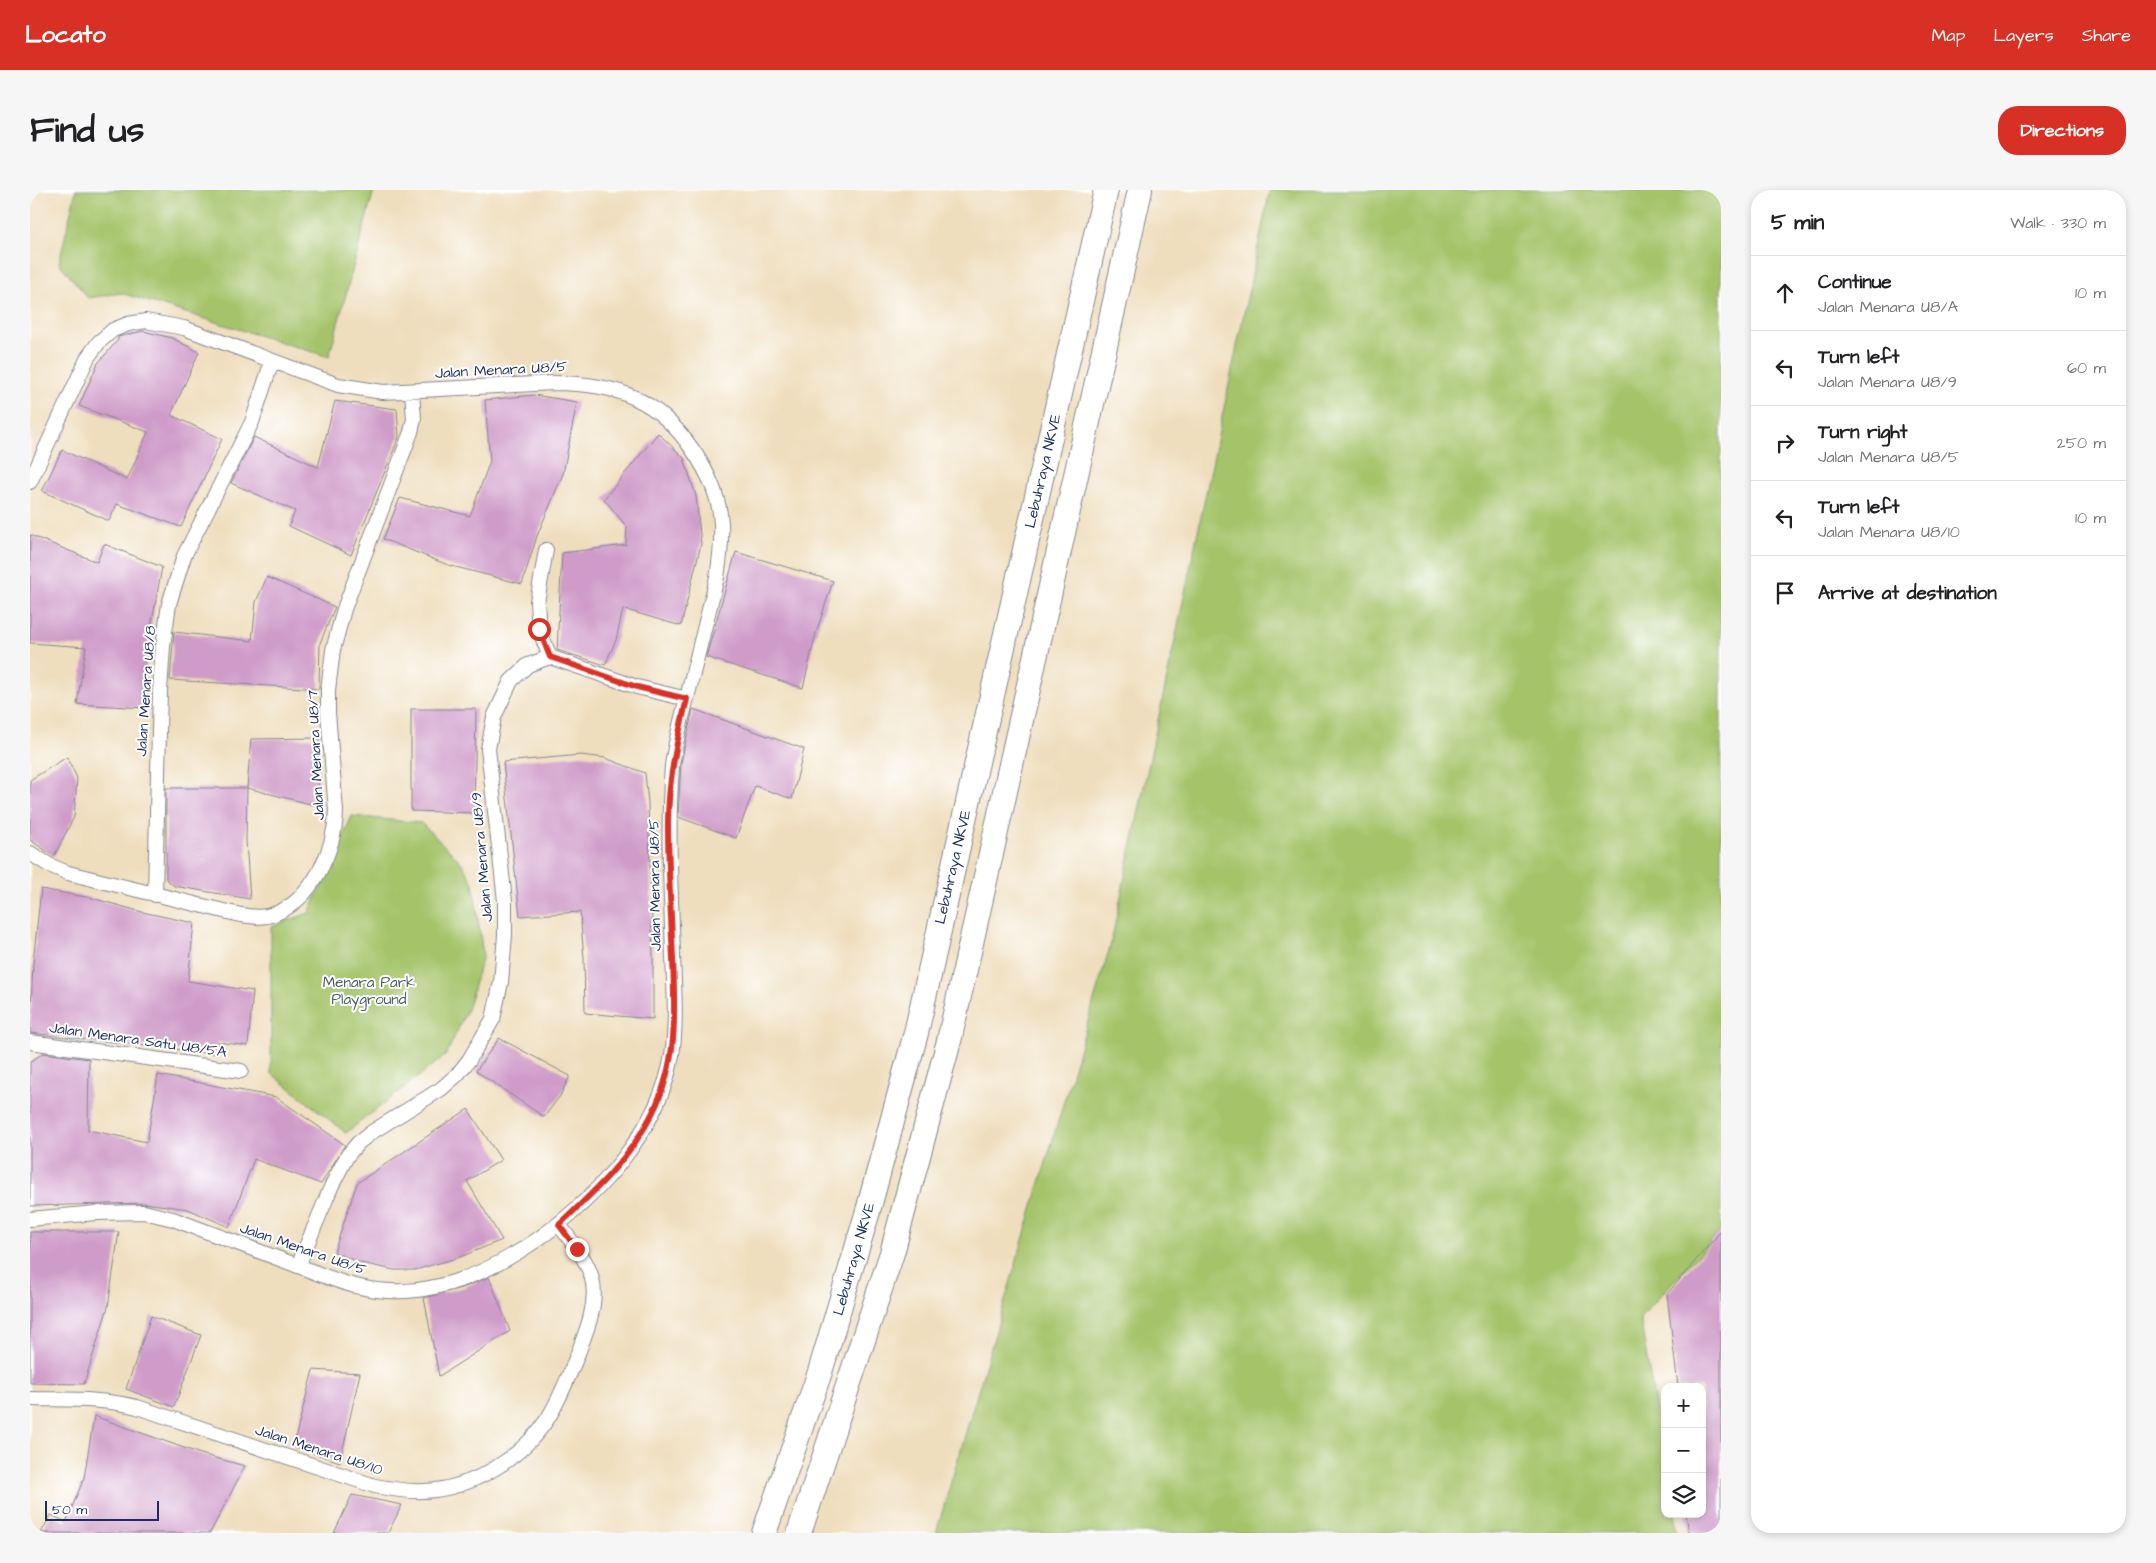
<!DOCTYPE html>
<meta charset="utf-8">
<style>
:root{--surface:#fff;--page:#f6f6f6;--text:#202124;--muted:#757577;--line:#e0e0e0;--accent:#d93025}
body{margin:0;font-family:"Architects Daughter",sans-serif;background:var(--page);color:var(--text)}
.controls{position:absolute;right:15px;bottom:15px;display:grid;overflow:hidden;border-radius:10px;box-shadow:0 2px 8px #0003}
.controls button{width:45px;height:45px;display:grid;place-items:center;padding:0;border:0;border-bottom:1px solid var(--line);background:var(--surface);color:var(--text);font:25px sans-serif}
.scale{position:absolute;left:15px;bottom:12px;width:114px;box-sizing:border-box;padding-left:5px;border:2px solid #1b2f5e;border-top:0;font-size:14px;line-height:18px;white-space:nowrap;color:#1b2f5e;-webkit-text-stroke:4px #fff;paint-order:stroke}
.stop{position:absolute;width:15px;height:15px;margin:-11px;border:4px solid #d93025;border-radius:50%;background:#fff}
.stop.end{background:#d93025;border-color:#fff;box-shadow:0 1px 5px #0008}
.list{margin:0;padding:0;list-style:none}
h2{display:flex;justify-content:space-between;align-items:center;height:65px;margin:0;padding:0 20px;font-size:21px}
h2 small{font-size:16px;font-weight:400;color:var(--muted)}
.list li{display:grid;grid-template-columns:32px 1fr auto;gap:15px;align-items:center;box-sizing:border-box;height:75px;padding:0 20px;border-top:1px solid var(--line)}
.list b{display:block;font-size:19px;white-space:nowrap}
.list p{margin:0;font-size:16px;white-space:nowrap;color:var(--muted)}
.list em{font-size:16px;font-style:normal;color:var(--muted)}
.icon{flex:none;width:28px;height:28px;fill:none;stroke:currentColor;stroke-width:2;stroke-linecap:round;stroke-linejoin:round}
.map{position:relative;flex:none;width:1691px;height:1343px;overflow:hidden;border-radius:20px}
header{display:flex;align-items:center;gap:30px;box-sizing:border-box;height:70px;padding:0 25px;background:var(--accent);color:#fff}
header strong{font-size:24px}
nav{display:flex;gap:28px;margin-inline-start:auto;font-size:18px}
.intro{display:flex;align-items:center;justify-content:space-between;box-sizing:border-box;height:120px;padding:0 30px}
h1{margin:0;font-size:35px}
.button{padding:12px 22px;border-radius:20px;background:var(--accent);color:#fff;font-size:18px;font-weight:700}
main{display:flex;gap:30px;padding:0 30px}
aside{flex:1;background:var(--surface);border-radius:20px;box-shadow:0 2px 8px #0003}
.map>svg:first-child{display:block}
.green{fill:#a5c46b;stroke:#607a64}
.building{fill:#cf9bc9}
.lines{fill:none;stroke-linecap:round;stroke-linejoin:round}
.minor-casing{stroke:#85868e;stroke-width:16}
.motorway-casing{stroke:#85868e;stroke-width:26}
.minor{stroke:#fff;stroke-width:14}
.motorway{stroke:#fff;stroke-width:24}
.route{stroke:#d93025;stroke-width:6}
.labels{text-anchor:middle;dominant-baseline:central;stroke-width:4;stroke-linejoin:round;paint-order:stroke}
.street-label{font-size:15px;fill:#1b2f5e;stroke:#fff}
.park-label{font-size:15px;fill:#445c62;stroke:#fff}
</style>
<header>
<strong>Locato</strong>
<nav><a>Map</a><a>Layers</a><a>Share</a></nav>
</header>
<div class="intro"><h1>Find us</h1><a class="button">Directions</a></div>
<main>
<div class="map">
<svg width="1691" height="1343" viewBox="0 0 1691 1343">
<rect width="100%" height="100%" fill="#fff"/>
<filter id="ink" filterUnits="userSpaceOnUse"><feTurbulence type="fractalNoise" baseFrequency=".02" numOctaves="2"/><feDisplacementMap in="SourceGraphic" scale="10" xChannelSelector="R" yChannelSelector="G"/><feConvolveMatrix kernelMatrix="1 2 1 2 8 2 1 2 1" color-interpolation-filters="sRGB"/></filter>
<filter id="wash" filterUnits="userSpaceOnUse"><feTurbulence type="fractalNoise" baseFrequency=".0096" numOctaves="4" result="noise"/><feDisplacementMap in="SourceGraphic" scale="20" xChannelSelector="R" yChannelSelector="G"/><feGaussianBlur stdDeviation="1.12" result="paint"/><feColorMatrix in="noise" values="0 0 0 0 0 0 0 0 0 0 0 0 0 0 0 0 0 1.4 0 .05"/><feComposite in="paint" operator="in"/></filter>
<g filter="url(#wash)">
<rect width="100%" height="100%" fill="#efdebd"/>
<!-- green -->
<path class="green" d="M 46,0 L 344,0 L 299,167 L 91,103 L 58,108 L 29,73 Z
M 1240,0 L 1691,0 L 1691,1040 L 1610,1128 L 1635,1272 L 1635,1324 L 1644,1324 L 1647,1343 L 906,1343 L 1081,753 Z
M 322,626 L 391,633 L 431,672 L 443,693 L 453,765 L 437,820 L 416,865 L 316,943 L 241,883 L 241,737 L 279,723 Z"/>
<g id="blocks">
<!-- building -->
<path class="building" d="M 113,141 L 142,148 L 169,162 L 141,225 L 192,249 L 151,337 L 87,314 L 79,331 L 12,301 L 32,260 L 97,290 L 118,242 L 49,216 L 68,173 L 88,150 L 88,147 Z
M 504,205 L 547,212 L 533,284 L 507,346 L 492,394 L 418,375 L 353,349 L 370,308 L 440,326 L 460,271 L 455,210 Z
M 305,211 L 367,219 L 369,247 L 321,365 L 259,336 L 265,321 L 201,293 L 224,247 L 288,277 Z
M 628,243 L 654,268 L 666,306 L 671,354 L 651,436 L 593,419 L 586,450 L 575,475 L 527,460 L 532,363 L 596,355 L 597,337 L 574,309 Z
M 0,345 L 67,372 L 74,354 L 132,377 L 115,470 L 114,518 L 47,514 L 56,457 L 0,453 Z
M 706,362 L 803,391 L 786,443 L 773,498 L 676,467 Z
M 237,387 L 305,417 L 290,453 L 289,499 L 140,490 L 144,442 L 222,451 L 226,412 Z
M 381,519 L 446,519 L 444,623 L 381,621 Z
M 663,519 L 774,559 L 762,609 L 725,596 L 706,648 L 648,627 L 651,573 Z
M 289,548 L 288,616 L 217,598 L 221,549 Z
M 551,565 L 575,568 L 615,583 L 618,613 L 623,767 L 623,829 L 555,823 L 554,768 L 550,722 L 490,726 L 473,572 Z
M 37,567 L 47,588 L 44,627 L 24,666 L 0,650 L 0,590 Z
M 136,598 L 217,598 L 216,651 L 220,709 L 144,696 L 136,689 Z
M 11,699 L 62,708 L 112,722 L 164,733 L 158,791 L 223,801 L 218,856 L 188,852 L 187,864 L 0,843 L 3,773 Z
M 469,848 L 540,886 L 530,906 L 514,927 L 446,881 Z
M 13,863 L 59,869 L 58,940 L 117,952 L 128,885 L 246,907 L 315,955 L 291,994 L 224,969 L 199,1037 L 158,1019 L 114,1013 L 0,1016 L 0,872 Z
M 438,919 L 471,970 L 437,991 L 472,1050 L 430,1067 L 385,1080 L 364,1080 L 331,1073 L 304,1062 L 327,993 Z
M 1691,1041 L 1691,1343 L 1659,1343 L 1656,1324 L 1672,1324 L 1672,1197 L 1648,1197 L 1637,1104 Z
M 0,1042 L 89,1042 L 78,1117 L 54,1194 L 0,1193 Z
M 459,1087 L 480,1141 L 409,1186 L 394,1108 L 435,1097 Z
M 121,1126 L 171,1145 L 144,1217 L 96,1199 Z
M 283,1180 L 330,1183 L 310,1272 L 263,1256 Z
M 64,1226 L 171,1264 L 215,1276 L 180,1343 L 11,1343 L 21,1325 L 36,1332 L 54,1288 Z
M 322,1305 L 372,1315 L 358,1343 L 304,1343 Z"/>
</g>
</g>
<g filter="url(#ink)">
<use href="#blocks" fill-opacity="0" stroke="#85868e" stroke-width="1"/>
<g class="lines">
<!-- minor casing -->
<g class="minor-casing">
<path id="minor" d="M 0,292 L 58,167 L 69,152 L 83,140 L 98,134 L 116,131 L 154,138 L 308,195 L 353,202 L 523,193 C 551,193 580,196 605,208 C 648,228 688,286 691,333 C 692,351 690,369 687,387 C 678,425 668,462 659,500 C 653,525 645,551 642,576 C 637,639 641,702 643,765 C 644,798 647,832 642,865 C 630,939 567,1008 508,1049 C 462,1081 405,1107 347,1100 C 318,1097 290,1084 263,1074 C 223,1059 183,1044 143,1029 L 114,1022 L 66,1023 L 0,1029
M 516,360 L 507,412 L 509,439 L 520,467
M 0,663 L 19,675 L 38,683 L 206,724 C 218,726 231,729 244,724 C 283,710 305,659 306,621 L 298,523 L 298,500 L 303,460 L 314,419 L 381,242 L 384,229 L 382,201
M 125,705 L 130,501 L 133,456 L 139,414 L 154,366 L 222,232 L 242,171
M 0,852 L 211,881
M 268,1076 L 302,995 L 317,966 L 328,953 L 342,942 L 411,899 L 427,885 L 439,870 L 463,829 L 471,792 L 475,745 L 475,711 L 458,559 L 464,527 L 481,491 L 498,475 L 520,467 L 607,497 L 657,509
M 0,1209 C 38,1210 70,1208 107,1217 L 345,1296 C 361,1299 378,1302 394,1301 C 442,1299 492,1268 518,1228 C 530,1209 538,1188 547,1166 C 555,1144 567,1118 563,1093 C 559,1071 542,1052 529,1035"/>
</g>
<!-- motorway casing -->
<g class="motorway-casing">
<path id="motorway" d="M 734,1343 L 790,1182 L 838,1021 L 886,843 L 1076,0
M 769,1343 L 862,1063 L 919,851 L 1110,0"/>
</g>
<!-- minor -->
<use href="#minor" class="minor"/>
<!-- motorway -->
<use href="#motorway" class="motorway"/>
</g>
</g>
<g class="lines" filter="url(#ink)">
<!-- route -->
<path class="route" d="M 509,439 L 520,467 L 607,497 L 657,509 C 647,550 638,591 638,633 C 638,678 641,724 643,769 C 645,823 648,872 623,922 C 601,967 565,1001 529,1035 L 547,1059"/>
</g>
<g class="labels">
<!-- street labels -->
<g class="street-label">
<text transform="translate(471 180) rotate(-3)">Jalan Menara U8/5</text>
<text transform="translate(1013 281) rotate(-77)">Lebuhraya NKVE</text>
<text transform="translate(116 501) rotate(-86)">Jalan Menara U8/8</text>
<text transform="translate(286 565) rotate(-93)">Jalan Menara U8/7</text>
<text transform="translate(452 667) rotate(-95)">Jalan Menara U8/9</text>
<text transform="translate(923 677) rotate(-77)">Lebuhraya NKVE</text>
<text transform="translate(625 695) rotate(-91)">Jalan Menara U8/5</text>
<text transform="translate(108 850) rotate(8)">Jalan Menara Satu U8/5A</text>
<text transform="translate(273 1059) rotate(19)">Jalan Menara U8/5</text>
<text transform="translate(824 1069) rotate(-74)">Lebuhraya NKVE</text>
<text transform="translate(289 1260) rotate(18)">Jalan Menara U8/10</text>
</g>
<!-- park labels -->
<g class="park-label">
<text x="339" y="792">Menara Park<tspan x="339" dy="17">Playground</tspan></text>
</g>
</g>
</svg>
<div class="controls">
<button>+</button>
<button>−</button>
<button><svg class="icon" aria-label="layers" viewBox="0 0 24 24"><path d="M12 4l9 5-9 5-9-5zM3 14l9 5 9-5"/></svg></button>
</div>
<div class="scale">50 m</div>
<div class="stop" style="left:509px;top:439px"></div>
<div class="stop end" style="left:547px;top:1059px"></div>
</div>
<aside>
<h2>5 min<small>Walk · 330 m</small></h2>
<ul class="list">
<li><svg class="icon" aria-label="ahead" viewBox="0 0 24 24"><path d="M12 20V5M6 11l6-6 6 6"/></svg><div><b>Continue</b><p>Jalan Menara U8/A</p></div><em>10 m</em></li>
<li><svg class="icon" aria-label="left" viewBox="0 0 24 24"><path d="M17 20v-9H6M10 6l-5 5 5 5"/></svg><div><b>Turn left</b><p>Jalan Menara U8/9</p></div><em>60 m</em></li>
<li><svg class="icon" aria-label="right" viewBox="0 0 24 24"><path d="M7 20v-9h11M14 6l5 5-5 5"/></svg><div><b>Turn right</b><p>Jalan Menara U8/5</p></div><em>250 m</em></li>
<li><svg class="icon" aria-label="left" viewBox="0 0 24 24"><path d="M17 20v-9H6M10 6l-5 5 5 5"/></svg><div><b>Turn left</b><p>Jalan Menara U8/10</p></div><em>10 m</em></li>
<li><svg class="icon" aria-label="arrive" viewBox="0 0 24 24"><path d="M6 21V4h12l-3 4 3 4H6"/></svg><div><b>Arrive at destination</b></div></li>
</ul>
</aside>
</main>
